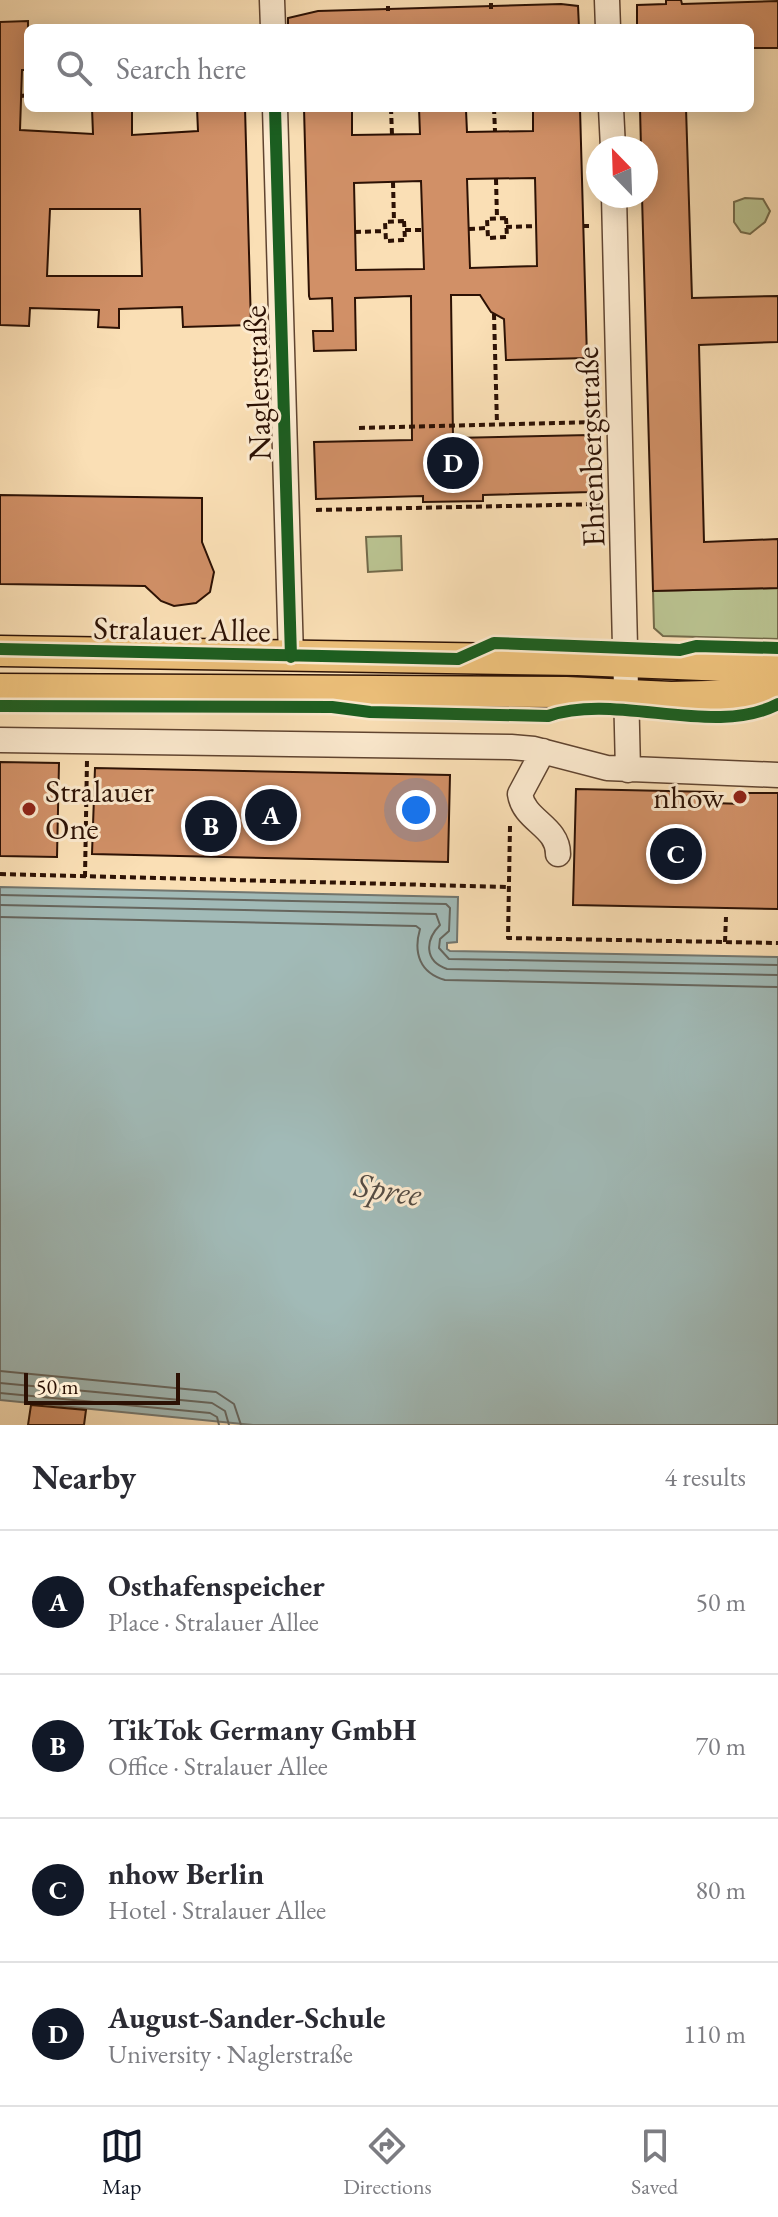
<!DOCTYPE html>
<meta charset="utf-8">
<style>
:root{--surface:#fff;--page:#f2f2f3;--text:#2b2b33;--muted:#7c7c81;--line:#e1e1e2;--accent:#111827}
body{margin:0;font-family:"EB Garamond",serif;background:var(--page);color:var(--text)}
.compass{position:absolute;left:586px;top:136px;width:72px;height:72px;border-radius:50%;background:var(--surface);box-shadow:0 4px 20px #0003;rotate:337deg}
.scale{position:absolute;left:24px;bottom:20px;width:156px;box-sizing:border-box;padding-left:8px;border:4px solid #2c1104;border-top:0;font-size:22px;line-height:28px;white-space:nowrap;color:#2c1104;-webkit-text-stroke:6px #fceacf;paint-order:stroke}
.you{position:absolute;left:416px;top:810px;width:28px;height:28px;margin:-20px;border:6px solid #fff;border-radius:50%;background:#1a73e8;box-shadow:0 0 0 12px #1a73e833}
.badge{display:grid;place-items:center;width:52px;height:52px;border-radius:50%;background:var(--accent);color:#fff;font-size:26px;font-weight:700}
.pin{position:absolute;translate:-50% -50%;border:4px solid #fff;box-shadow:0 2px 8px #0006}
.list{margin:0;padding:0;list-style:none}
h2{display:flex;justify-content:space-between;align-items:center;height:104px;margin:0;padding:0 32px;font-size:34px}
h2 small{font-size:26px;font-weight:400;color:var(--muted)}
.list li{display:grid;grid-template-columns:52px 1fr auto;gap:24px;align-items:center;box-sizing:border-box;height:144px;padding:0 32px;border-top:2px solid var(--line)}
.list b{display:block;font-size:30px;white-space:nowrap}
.list p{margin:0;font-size:26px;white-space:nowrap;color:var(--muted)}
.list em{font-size:26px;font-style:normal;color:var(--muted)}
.icon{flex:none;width:44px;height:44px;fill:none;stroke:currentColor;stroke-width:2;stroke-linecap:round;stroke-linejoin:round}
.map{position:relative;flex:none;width:778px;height:1425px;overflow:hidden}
.search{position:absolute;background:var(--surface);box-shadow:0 4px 20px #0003;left:24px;right:24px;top:24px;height:88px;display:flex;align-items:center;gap:20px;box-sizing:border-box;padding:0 28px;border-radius:12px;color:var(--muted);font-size:30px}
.sheet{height:680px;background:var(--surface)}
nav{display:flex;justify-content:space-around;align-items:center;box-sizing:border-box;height:112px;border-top:2px solid var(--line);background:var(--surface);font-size:22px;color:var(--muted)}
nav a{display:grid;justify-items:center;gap:4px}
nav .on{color:var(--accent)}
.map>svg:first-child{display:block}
.green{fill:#bac391;stroke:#736a4a;stroke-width:2}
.water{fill:#a1bab7;stroke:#72766f;stroke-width:2}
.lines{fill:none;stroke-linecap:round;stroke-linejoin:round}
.shore{stroke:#66665e;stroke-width:2}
.building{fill:#d19067;stroke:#2c1104;stroke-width:2;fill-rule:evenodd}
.minor-casing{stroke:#604430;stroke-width:27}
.major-casing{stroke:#2c1104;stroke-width:33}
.path{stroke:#2c1104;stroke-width:4;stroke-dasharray:6 4;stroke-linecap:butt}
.minor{stroke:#fceacf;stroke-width:24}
.major{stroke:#edc07a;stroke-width:30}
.cycleway-casing{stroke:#fceacf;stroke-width:17}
.cycleway{stroke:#1b5e20;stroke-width:12}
.poi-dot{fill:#8f2418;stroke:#fceacf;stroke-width:3}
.labels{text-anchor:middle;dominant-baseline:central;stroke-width:6;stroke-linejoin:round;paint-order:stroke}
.street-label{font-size:32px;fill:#2c1104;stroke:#fceacf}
.poi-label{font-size:32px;fill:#2c1104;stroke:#fceacf;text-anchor:start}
.water-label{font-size:34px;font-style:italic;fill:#554c43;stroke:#fceacf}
</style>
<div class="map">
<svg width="778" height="1425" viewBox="0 0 778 1425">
<rect width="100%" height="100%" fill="#fadfb5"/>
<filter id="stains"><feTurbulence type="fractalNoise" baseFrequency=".0025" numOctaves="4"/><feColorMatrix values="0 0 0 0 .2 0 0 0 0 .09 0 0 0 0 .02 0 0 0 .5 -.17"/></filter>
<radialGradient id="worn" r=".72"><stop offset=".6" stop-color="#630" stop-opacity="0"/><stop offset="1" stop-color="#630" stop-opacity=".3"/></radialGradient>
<!-- green -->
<path class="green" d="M 745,198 L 763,199 L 770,211 L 765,222 L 750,234 L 741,232 L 734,222 L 734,202 Z
M 401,536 L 402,570 L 368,572 L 366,537 Z
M 778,588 L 778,639 L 663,636 L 654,628 L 653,591 Z"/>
<!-- water -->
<path class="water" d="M 0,887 L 458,897 L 457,942 L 447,943 L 447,949 L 450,951 L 778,957 L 778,1425 L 253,1425 L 0,1400 Z"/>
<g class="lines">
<!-- shore -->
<path class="shore" d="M 0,895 L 446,904 L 450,908 L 449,931 L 440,939 L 439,948 L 449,959 L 778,965
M 0,905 L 436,914 L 440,925 C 425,940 424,961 447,969 L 778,975
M 0,917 L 416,926 L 420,929 C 413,953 420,973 445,980 L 778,987
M 0,1371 L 216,1392 L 234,1404 L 241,1425
M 0,1383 L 212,1403 L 225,1411 L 229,1425
M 0,1393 L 210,1413 L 217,1417 L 219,1425"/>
</g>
<!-- building -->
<path class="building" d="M 666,0 L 681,0 L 682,4 L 778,1 L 778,48 L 750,48 L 750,28 L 637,28 L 637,5 L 666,4 Z
M 561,4 L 578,6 L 579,28 L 288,28 L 288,18 L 318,11 Z
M 28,21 L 28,70 L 22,70 L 20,130 L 93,134 L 92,108 L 132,108 L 132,135 L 198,131 L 197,108 L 245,108 L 251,325 L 183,327 L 182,307 L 119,309 L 119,328 L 98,327 L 99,310 L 30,308 L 29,326 L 0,325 L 0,22 ZM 50,209 L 140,209 L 142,276 L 47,276 Z
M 304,108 L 352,108 L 352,135 L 420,134 L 419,108 L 466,110 L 467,132 L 533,131 L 533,108 L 580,108 L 587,358 L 506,360 L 504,319 L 491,312 L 480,295 L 451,295 L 453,438 L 589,435 L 591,492 L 483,495 L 483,501 L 423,502 L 423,496 L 316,499 L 314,442 L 412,440 L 411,296 L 355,298 L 356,350 L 314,351 L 313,331 L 333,331 L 332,298 L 310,299 L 309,296 ZM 535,178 L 537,266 L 470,268 L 467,179 ZM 421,181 L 424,269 L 356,270 L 354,183 Z
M 640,108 L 686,108 L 692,298 L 778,296 L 778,342 L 699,345 L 704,542 L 778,539 L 778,588 L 653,591 L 642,196 L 646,196 L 646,148 L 641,148 Z
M 0,495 L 202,498 L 202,542 L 214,572 L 210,592 L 196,603 L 174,606 L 161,601 L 145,586 L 0,584 Z
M 0,762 L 59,763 L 57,857 L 0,856 Z
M 95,768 L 450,775 L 448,862 L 92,854 Z
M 576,789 L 713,792 L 712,803 L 744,804 L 745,793 L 778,793 L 778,909 L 573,905 Z
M 31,1405 L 86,1410 L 84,1425 L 28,1425 Z"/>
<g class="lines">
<!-- minor casing -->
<g class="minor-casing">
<path id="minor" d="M 272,0 L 273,28
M 607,0 L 608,28
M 275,108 L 291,657
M 611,108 L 613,148
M 614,196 L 628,770
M 0,740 L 511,747 L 534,749 L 607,768 L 778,775
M 543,751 L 520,794 C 524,821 558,826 558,854"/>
</g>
<!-- major casing -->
<g class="major-casing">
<path id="major" d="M 0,651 L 578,660 L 778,668
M 0,689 L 566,692 L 671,697 L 778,694"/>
</g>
<!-- path -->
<path class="path" d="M 491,3 L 491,9
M 388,6 L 388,11
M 21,96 L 28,95
M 391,108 L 392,135
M 494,108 L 495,131
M 496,179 L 497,218
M 393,182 L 394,221
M 506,218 L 507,237 L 488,238 L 487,219 Z
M 404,221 L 405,240 L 386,241 L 385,222 Z
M 583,226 L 590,226
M 506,227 L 536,226
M 469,229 L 487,228
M 405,230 L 423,230
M 355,232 L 385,231
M 494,314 L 497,424
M 359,428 L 595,422
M 316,510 L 602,504
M 510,826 L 508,938 L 778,943
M 0,874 L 509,887
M 85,877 L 87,760
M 725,942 L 726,917"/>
<!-- minor -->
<use href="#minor" class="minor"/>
<!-- major -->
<use href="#major" class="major"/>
<!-- cycleway casing -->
<g class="cycleway-casing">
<path id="cycleway" d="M 275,108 L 291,657
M 0,649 L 458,659 L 494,643 L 680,650 L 696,646 L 778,648
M 0,706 L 332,707 L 370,712 L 548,716 C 616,692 714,738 778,704"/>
</g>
<!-- cycleway -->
<use href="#cycleway" class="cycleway"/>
</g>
<!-- markers -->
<g class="poi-dot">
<circle cx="740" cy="797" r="8"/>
<circle cx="29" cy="809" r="8"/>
</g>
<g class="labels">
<!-- street labels -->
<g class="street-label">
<text transform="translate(257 383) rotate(-92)">Naglerstraße</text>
<text transform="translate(590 447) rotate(-92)">Ehrenbergstraße</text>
<text transform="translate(182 629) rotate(1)">Stralauer Allee</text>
</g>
<!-- poi labels -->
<g class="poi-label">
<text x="45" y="791">Stralauer<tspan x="45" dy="37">One</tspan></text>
<text x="724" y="797" text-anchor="end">nhow</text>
</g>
<!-- water labels -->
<g class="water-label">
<text transform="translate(388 1189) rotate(9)">Spree</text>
</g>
</g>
<rect width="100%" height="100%" filter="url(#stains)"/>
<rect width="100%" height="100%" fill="url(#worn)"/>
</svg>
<svg class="compass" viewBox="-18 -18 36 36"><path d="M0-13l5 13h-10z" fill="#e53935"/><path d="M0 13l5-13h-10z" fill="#7c7c81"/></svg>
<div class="scale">50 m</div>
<div class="you"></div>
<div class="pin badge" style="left:271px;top:815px">A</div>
<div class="pin badge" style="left:211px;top:826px">B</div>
<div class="pin badge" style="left:676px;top:854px">C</div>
<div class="pin badge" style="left:453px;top:463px">D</div>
<div class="search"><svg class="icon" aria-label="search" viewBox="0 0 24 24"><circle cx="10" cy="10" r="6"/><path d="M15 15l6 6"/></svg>Search here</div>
</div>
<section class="sheet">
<h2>Nearby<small>4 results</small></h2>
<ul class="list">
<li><span class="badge">A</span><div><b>Osthafenspeicher</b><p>Place · Stralauer Allee</p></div><em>50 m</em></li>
<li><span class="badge">B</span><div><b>TikTok Germany GmbH</b><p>Office · Stralauer Allee</p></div><em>70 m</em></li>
<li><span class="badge">C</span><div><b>nhow Berlin</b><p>Hotel · Stralauer Allee</p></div><em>80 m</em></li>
<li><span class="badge">D</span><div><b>August-Sander-Schule</b><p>University · Naglerstraße</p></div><em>110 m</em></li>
</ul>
</section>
<nav>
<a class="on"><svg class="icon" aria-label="map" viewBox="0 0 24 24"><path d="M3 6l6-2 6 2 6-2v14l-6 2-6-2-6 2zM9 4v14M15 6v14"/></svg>Map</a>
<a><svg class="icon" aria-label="directions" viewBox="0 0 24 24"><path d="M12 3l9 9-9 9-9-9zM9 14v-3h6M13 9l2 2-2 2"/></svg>Directions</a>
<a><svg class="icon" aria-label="saved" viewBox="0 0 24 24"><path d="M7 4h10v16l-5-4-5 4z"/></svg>Saved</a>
</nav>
